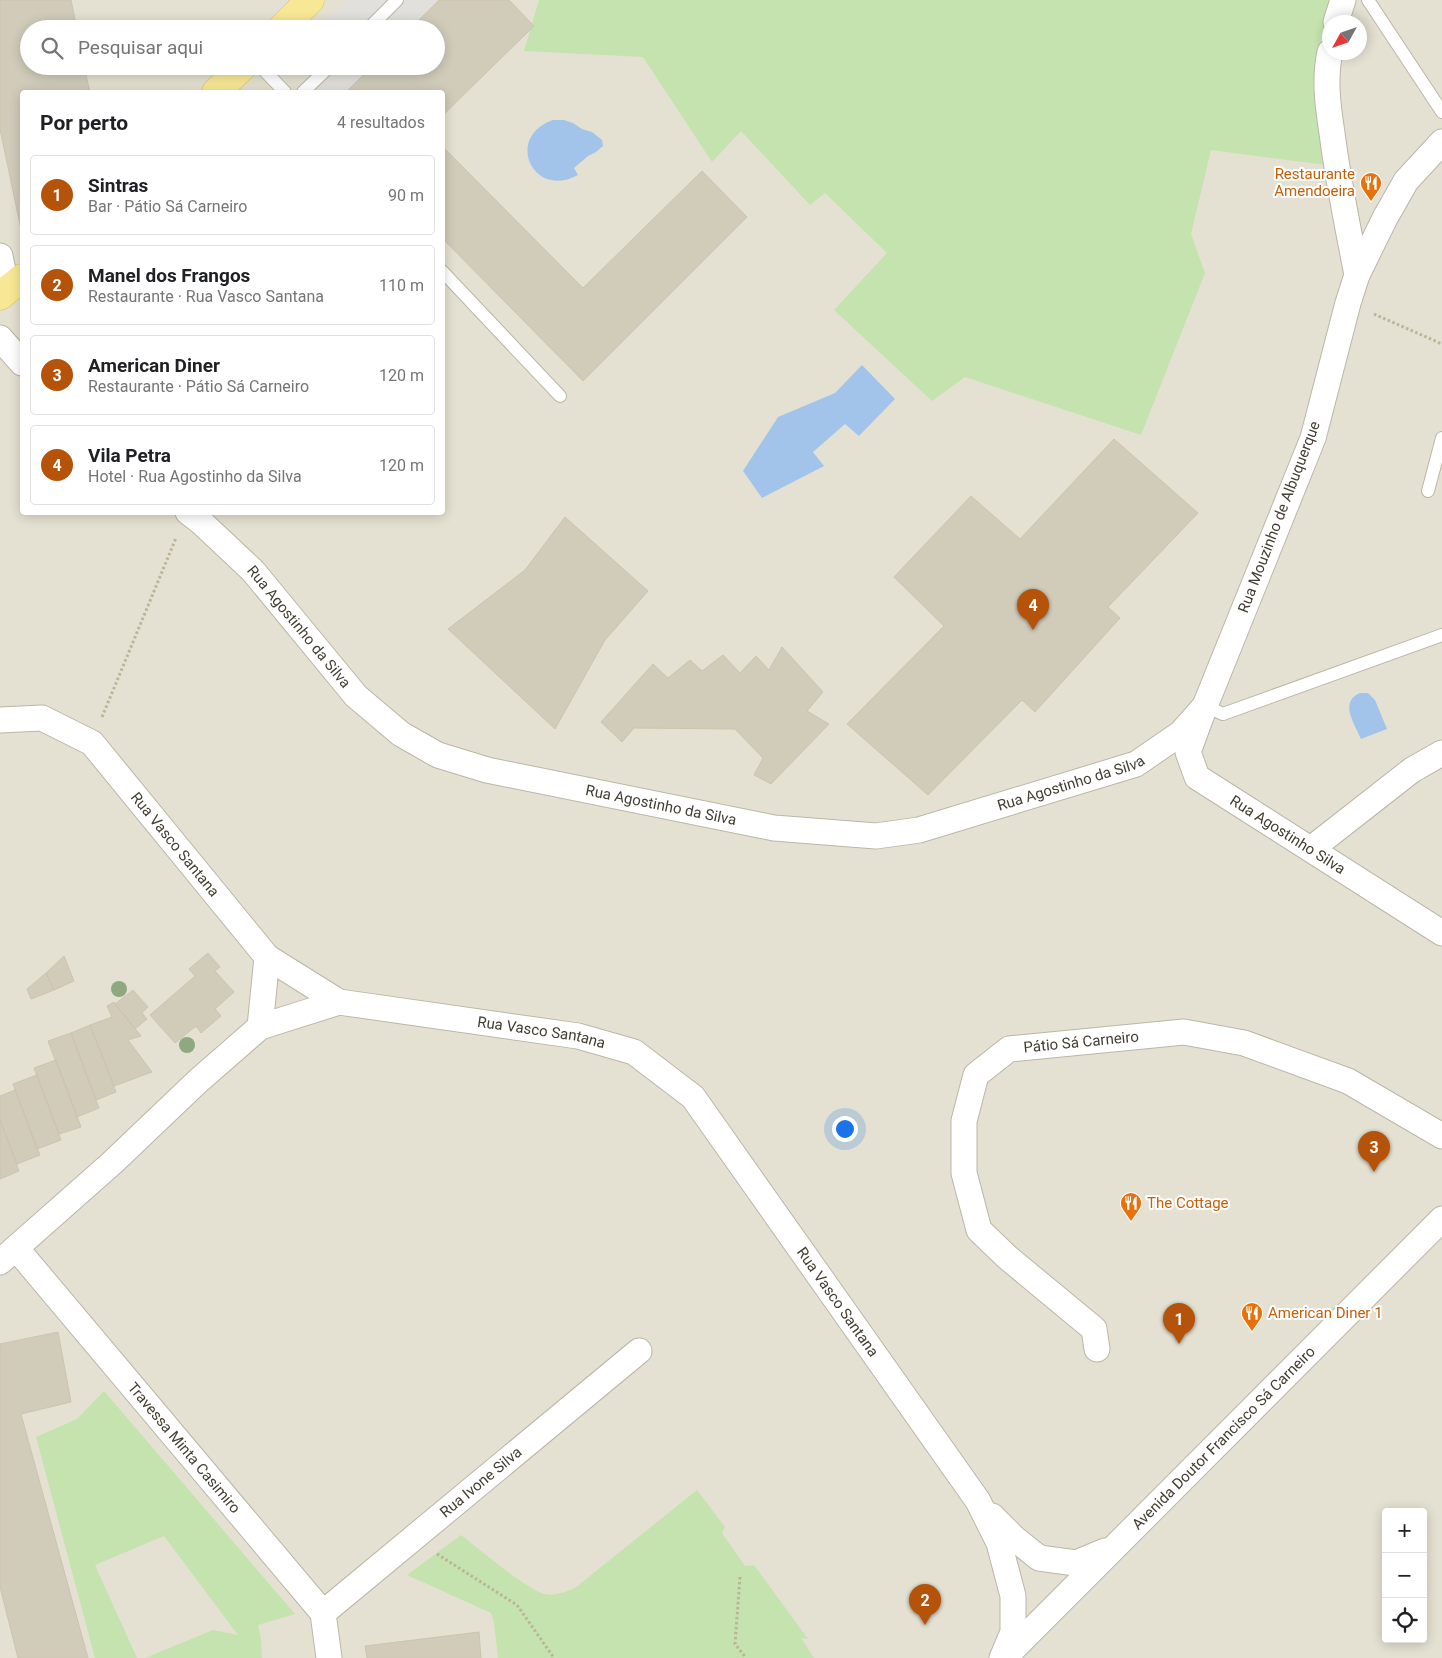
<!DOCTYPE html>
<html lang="pt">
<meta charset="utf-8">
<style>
:root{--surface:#fff;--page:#f6f6f6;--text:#202124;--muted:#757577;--line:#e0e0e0;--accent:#b45309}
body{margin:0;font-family:Roboto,sans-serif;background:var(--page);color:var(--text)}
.controls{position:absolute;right:15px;bottom:15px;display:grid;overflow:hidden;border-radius:5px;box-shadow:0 2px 12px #0003}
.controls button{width:45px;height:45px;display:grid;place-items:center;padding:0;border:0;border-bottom:1px solid var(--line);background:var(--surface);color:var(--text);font:25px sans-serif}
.compass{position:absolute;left:1322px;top:15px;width:45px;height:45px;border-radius:50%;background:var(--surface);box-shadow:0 2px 12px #0003;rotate:230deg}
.you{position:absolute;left:844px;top:1128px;width:18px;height:18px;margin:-12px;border:4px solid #fff;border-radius:50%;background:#1a73e8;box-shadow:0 0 0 8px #1a73e833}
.badge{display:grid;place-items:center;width:32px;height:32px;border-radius:50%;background:var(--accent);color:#fff;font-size:16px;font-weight:700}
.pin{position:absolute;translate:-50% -41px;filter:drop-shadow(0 1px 2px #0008)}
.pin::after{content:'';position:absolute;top:26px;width:18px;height:15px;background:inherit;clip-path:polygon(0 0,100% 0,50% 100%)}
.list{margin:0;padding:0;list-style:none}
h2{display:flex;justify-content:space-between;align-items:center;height:65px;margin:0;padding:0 20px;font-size:21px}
h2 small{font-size:16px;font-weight:400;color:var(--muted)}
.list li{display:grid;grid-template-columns:32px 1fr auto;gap:15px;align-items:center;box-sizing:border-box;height:80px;margin:0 10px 10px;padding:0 10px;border:1px solid var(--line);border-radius:5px}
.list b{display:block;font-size:19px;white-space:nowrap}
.list p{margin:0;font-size:16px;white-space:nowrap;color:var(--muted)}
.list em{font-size:16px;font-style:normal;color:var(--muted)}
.icon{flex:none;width:28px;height:28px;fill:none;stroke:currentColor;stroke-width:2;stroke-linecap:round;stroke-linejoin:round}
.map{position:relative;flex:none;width:1442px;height:1658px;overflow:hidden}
.search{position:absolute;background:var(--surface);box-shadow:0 2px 12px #0003;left:20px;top:20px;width:425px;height:55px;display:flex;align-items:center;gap:12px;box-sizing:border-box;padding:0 18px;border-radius:28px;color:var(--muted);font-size:19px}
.panel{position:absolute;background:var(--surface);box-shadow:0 2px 12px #0003;left:20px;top:90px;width:425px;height:425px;border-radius:5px}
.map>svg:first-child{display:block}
.residential{fill:#e4e1d2;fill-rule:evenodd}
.green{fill:#c4e3ae}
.parking{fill:#e1e0dc}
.water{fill:#a2c4eb}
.building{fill:#d1cbba;stroke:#ccc4ae}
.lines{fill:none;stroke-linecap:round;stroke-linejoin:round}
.lane-casing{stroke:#bbb7a7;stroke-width:14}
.street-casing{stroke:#bbb7a7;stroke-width:27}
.primary-casing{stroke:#dcc767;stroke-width:29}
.path{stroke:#bcb499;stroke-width:3;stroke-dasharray:2.5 2.5;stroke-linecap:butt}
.lane{stroke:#fff;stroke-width:12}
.street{stroke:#fff;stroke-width:25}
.primary{stroke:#f8e895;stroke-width:28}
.tree{fill:#8ea97f}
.labels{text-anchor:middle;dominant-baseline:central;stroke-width:4;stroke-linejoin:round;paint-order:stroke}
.food-label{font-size:15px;fill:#c56008;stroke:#fff;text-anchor:start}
.street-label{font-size:15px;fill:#423e34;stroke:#fff}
</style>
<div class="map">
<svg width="1442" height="1658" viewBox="0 0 1442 1658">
<rect width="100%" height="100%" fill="#f1eee4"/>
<!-- residential -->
<path class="residential" d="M 0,0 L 1442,0 L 1442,1658 L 0,1658 ZM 1330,22 L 1360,22 L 1360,52 L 1330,52 ZM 29,29 L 436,29 L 436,66 L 29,66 ZM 22,92 L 442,92 L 442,512 L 22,512 ZM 1386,1512 L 1423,1512 L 1423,1639 L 1386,1639 Z"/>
<!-- green -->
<path class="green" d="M 539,0 L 1334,0 L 1318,50 L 1327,165 L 1211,150 L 1191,234 L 1205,273 L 1141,435 L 965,377 L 932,401 L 834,310 L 887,253 L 825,193 L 810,205 L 741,131 L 712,162 L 643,57 L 524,51 Z
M 104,1391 L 295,1614 L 258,1625 L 261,1639 L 262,1658 L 145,1658 L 213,1630 L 238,1635 L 164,1536 L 95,1565 L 137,1658 L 95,1658 L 36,1437 L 77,1419 Z
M 697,1490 L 725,1527 L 722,1533 L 745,1566 L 754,1565 L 808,1639 L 801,1638 L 814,1658 L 498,1658 L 494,1623 L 491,1613 L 407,1575 L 461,1535 C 478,1548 527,1590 545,1594 C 556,1596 565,1592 575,1588 Z"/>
<!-- parking -->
<path class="parking" d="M 346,0 L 440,0 L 419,29 L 318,29 Z
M 300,66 L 380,66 L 353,92 L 325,92 Z"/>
<!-- water -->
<path class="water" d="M 553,120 L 564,120 L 573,123 L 582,129 L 592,132 L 602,140 L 603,146 L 596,152 L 588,156 L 574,168 L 578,175 C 533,200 504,137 553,120 Z
M 862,365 L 895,399 L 859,436 L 845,424 L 813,452 L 824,466 L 762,498 L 743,471 L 778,417 L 835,393 Z
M 1360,693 L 1368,693 L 1375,700 L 1387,729 L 1361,739 C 1354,723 1339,702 1360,693 Z"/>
<!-- building -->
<path class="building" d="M 0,0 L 71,0 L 77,29 L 29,29 L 29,66 L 84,66 L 90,92 L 22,92 L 22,234 L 0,129 Z
M 439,0 L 509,0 L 534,26 L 442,116 L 442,92 L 346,92 L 372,66 L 436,66 L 436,29 L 410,29 Z
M 442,146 L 583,288 L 702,171 L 747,217 L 583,381 L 442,238 Z
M 1114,439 L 1198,513 L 1108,607 L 1120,618 L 1035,712 L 1022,700 L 928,795 L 847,724 L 944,626 L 894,577 L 971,496 L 1020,539 Z
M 565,517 L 648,591 L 605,640 L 555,729 L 448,629 L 525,570 Z
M 782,647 L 823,692 L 807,711 L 829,724 L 771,784 L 754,775 L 763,758 L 735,729 L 634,728 L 622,742 L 601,722 L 653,664 L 668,678 L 690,660 L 702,671 L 723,655 L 740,673 L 756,656 L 769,670 Z
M 208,953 L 220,967 L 215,971 L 234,992 L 215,1009 L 221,1016 L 201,1033 L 196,1026 L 175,1043 L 150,1015 L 195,976 L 189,969 Z
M 64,956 L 74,981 L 54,990 L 46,973 Z
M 46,973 L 54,990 L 31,999 L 27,989 Z
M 133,990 L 148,1007 L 142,1013 L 147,1019 L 135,1029 L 115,1004 Z
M 114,1002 L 141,1036 L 128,1040 L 152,1072 L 114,1086 L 90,1025 L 112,1017 L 107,1006 Z
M 90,1025 L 116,1092 L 96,1100 L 71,1033 Z
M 71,1033 L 99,1108 L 77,1117 L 48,1041 Z
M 56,1060 L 81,1127 L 59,1134 L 34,1068 Z
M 37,1075 L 61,1140 L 37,1149 L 13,1084 Z
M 15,1090 L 40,1155 L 17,1164 L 0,1120 L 0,1096 Z
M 0,1120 L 19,1171 L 0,1179 Z
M 58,1332 L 71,1402 L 21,1414 L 88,1658 L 18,1658 L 0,1587 L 0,1344 Z
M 479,1632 L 481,1658 L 367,1658 L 365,1646 Z"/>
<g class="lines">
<!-- lane casing -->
<g class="lane-casing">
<path id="lane" d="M 1368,0 L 1442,112
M 368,29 L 397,0
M 260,66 L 285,92
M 303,92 L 330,66
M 442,271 L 560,396
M 1428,491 L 1442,438
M 1205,706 L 1223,714 L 1442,635"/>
</g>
<!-- street casing -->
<g class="street-casing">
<g id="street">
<path d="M 1336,22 L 1343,0"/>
<path d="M 1330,52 C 1324,79 1328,107 1332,133 C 1338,181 1348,228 1357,275"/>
<path id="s1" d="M 1442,142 L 1406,181 L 1385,218 L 1357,275 L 1348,303 L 1313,438 L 1205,706 L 1188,752 L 1197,777 L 1442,933"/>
<path d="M 0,256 L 7,290"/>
<path d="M 0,338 L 22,363"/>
<path id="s2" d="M 188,512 L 202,523 L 253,571 L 356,696 L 401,734 L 438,755 L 487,770 L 774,828 L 876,836 L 919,830 L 1136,764 L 1181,733 L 1205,706"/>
<path id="s3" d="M 0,720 L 42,718 L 92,743 L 267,957 L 339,1002 L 578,1036 L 634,1052 L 693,1097 L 978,1501 L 999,1543 L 1013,1596 L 1013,1632 L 1002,1658"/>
<path d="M 1311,849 L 1412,770 L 1442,753"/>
<path d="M 260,1027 L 267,957"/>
<path id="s4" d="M 16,1248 L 323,1613 L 329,1658"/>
<path d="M 0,1262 L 112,1163 L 197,1082 L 260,1027 L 339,1002"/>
<path id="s5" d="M 1097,1349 L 1094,1329 L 1007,1257 L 979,1230 L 964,1173 L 964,1121 L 976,1075 L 1009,1049 L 1184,1032 L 1244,1043 L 1348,1081 L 1442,1136"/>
<path d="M 992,1516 L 1014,1538 L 1039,1558 L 1076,1563 L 1105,1551"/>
<path id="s6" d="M 323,1613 L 639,1351"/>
<path id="s7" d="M 1006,1656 L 1442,1219"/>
</g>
</g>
<!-- primary casing -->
<g class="primary-casing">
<path id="primary" d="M 281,29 L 310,0
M 216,92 L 243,66
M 0,296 L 22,278"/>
</g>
<!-- path -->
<path class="path" d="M 1374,314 L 1442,344
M 102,717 L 176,538
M 437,1554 L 517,1605 L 554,1658
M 740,1577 L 735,1644 L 746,1658"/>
<!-- lane -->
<use href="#lane" class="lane"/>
<!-- street -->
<use href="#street" class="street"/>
<!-- primary -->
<use href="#primary" class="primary"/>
</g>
<!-- trees -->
<g class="tree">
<circle cx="119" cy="989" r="8"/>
<circle cx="187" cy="1045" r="8"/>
</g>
<!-- icons -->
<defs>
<g id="restaurant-pin" transform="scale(1.125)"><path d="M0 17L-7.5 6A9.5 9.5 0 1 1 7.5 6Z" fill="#e8710a" stroke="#fff"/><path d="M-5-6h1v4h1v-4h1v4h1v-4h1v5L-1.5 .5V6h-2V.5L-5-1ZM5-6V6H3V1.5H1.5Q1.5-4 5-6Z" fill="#fff"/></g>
</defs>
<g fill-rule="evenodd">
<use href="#restaurant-pin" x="1371" y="183"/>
<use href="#restaurant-pin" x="1131" y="1203"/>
<use href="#restaurant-pin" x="1252" y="1313"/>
</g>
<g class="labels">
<!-- food labels -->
<g class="food-label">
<text x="1355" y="174" text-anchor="end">Restaurante<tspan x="1355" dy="17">Amendoeira</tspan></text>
<text x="1147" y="1203">The Cottage</text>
<text x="1268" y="1313">American Diner 1</text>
</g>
<!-- street labels -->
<g class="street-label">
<text transform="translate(1279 517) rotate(-69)">Rua Mouzinho de Albuquerque</text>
<text stroke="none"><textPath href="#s2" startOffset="160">Rua Agostinho da Silva</textPath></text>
<text stroke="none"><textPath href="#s2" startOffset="1000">Rua Agostinho da Silva</textPath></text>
<text stroke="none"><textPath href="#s2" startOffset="580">Rua Agostinho da Silva</textPath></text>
<text stroke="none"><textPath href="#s1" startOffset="800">Rua Agostinho Silva</textPath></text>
<text stroke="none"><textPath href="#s3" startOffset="229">Rua Vasco Santana</textPath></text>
<text stroke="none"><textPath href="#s3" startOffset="664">Rua Vasco Santana</textPath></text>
<text stroke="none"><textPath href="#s5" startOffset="445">Pátio Sá Carneiro</textPath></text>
<text stroke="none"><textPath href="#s3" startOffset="1084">Rua Vasco Santana</textPath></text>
<text stroke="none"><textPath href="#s7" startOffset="308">Avenida Doutor Francisco Sá Carneiro</textPath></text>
<text stroke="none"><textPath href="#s4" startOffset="261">Travessa Minta Casimiro</textPath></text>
<text stroke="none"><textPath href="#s6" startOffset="205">Rua Ivone Silva</textPath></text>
</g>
</g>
</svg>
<div class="controls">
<button>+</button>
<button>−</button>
<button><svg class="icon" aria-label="locate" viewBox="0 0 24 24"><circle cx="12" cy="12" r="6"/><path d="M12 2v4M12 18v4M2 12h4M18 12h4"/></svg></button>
</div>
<svg class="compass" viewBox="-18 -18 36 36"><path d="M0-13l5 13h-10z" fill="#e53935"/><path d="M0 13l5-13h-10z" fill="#757577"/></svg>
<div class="you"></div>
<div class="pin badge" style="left:1179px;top:1344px">1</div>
<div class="pin badge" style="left:925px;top:1625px">2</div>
<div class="pin badge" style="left:1374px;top:1172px">3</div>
<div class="pin badge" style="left:1033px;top:630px">4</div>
<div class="search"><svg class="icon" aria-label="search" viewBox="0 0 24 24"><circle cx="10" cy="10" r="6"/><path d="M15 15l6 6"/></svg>Pesquisar aqui</div>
<section class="panel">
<h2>Por perto<small>4 resultados</small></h2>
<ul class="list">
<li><span class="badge">1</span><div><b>Sintras</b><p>Bar · Pátio Sá Carneiro</p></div><em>90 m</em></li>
<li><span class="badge">2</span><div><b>Manel dos Frangos</b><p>Restaurante · Rua Vasco Santana</p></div><em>110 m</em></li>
<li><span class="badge">3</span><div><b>American Diner</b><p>Restaurante · Pátio Sá Carneiro</p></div><em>120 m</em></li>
<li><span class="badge">4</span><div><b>Vila Petra</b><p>Hotel · Rua Agostinho da Silva</p></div><em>120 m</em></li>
</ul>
</section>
</div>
